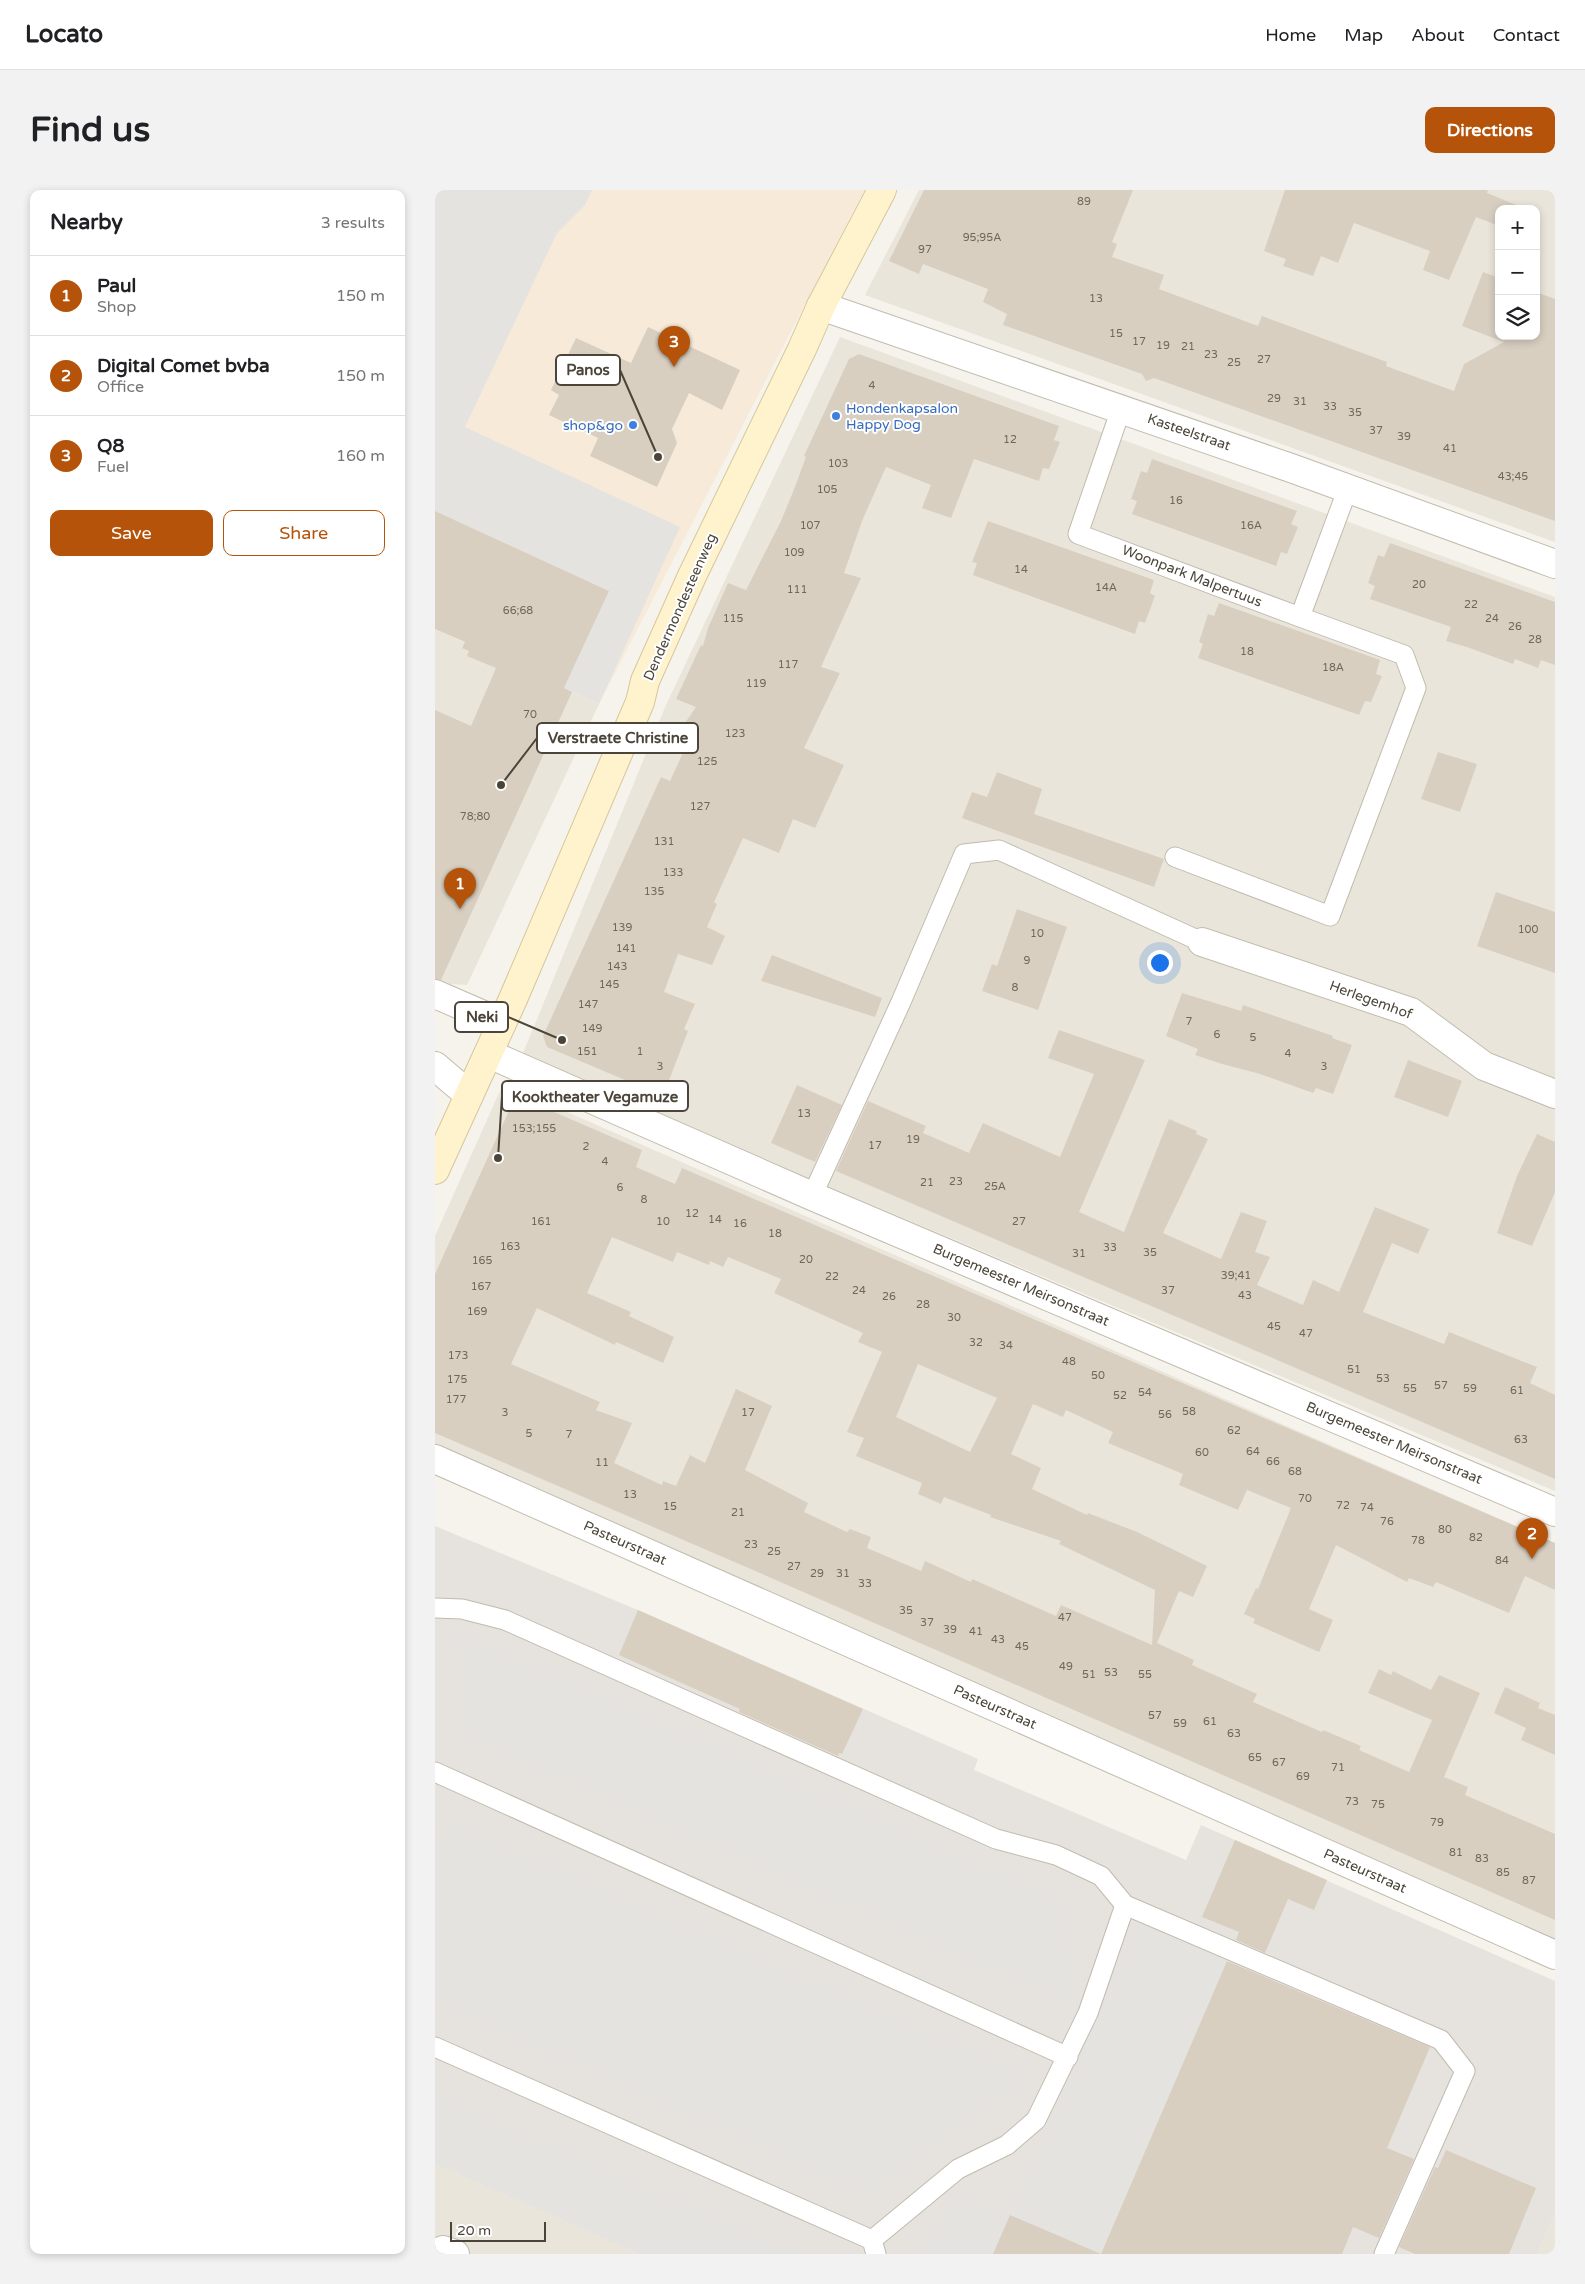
<!DOCTYPE html>
<meta charset="utf-8">
<style>
:root{--surface:#fff;--page:#f2f2f2;--text:#202124;--muted:#757577;--line:#e0e0e0;--accent:#b45309}
body{margin:0;font-family:"Varela Round",sans-serif;background:var(--page);color:var(--text)}
.controls{position:absolute;right:15px;top:15px;display:grid;overflow:hidden;border-radius:10px;box-shadow:0 2px 8px #0003}
.controls button{width:45px;height:45px;display:grid;place-items:center;padding:0;border:0;border-bottom:1px solid var(--line);background:var(--surface);color:var(--text);font:25px sans-serif}
.scale{position:absolute;left:15px;bottom:12px;width:96px;box-sizing:border-box;padding-left:5px;border:2px solid #4b4439;border-top:0;font-size:14px;line-height:18px;white-space:nowrap;color:#4b4439;-webkit-text-stroke:4px #fff;paint-order:stroke}
.you{position:absolute;left:724px;top:772px;width:18px;height:18px;margin:-12px;border:4px solid #fff;border-radius:50%;background:#1a73e8;box-shadow:0 0 0 8px #1a73e833}
.badge{display:grid;place-items:center;width:32px;height:32px;border-radius:50%;background:var(--accent);color:#fff;font-size:16px;font-weight:700}
.pin{position:absolute;translate:-50% -41px;filter:drop-shadow(0 1px 2px #0008)}
.pin::after{content:'';position:absolute;top:26px;width:18px;height:15px;background:inherit;clip-path:polygon(0 0,100% 0,50% 100%)}
.list{margin:0;padding:0;list-style:none}
h2{display:flex;justify-content:space-between;align-items:center;height:65px;margin:0;padding:0 20px;font-size:21px}
h2 small{font-size:16px;font-weight:400;color:var(--muted)}
.list li{display:grid;grid-template-columns:32px 1fr auto;gap:15px;align-items:center;box-sizing:border-box;height:80px;padding:0 20px;border-top:1px solid var(--line)}
.list b{display:block;font-size:19px;white-space:nowrap}
.list p{margin:0;font-size:16px;white-space:nowrap;color:var(--muted)}
.list em{font-size:16px;font-style:normal;color:var(--muted)}
.actions{display:flex;gap:10px;padding:15px 20px}
.actions a{flex:1;padding:11px 0;border:1px solid var(--accent);border-radius:10px;text-align:center;font-size:18px;color:var(--accent)}
.actions .main{background:var(--accent);color:#fff}
.icon{flex:none;width:28px;height:28px;fill:none;stroke:currentColor;stroke-width:2;stroke-linecap:round;stroke-linejoin:round}
.map{position:relative;flex:none;width:1120px;height:2064px;overflow:hidden;border-radius:10px}
header{display:flex;align-items:center;gap:30px;box-sizing:border-box;height:70px;padding:0 25px;background:var(--surface);border-bottom:1px solid var(--line)}
header strong{font-size:24px}
nav{display:flex;gap:28px;margin-inline-start:auto;font-size:18px}
.intro{display:flex;align-items:center;justify-content:space-between;box-sizing:border-box;height:120px;padding:0 30px}
h1{margin:0;font-size:35px}
.button{padding:12px 22px;border-radius:10px;background:var(--accent);color:#fff;font-size:18px;font-weight:700}
main{display:flex;gap:30px;padding:0 30px}
aside{flex:1;background:var(--surface);border-radius:10px;box-shadow:0 2px 8px #0003}
.map>svg:first-child{display:block}
.residential{fill:#eae5da;fill-rule:evenodd}
.commercial{fill:#f7ead8}
.industrial{fill:#e6e2dd}
.parking{fill:#e5e3e0}
.building{fill:#d8cfc1;fill-rule:evenodd}
.lines{fill:none;stroke-linecap:round;stroke-linejoin:round}
.lane-casing{stroke:#c2bbae;stroke-width:21}
.street-casing{stroke:#c2bbae;stroke-width:30}
.secondary-casing{stroke:#d6c79b;stroke-width:30}
.lane{stroke:#fff;stroke-width:19}
.street{stroke:#fff;stroke-width:28}
.secondary{stroke:#fff3cd;stroke-width:28}
.shop-dot{fill:#3f7fe0;stroke:#fff;stroke-width:2}
.labels{text-anchor:middle;dominant-baseline:central;stroke-width:4;stroke-linejoin:round;paint-order:stroke}
.number-label{font-size:11px;fill:#6e675b}
.shop-label{font-size:14px;fill:#366cbe;stroke:#fff;text-anchor:start}
.street-label{font-size:14px;fill:#4b4439;stroke:#fff}
.leader{fill:none;stroke:#4b4439;stroke-width:2}
.callout-dot{fill:#4b4439;stroke:#fff;stroke-width:2}
.callout{fill:#fff;stroke:#4b4439;stroke-width:2}
.callout-label{font-size:15px;text-anchor:middle;font-weight:bold;fill:#4b4439}
</style>
<header>
<strong>Locato</strong>
<nav><a>Home</a><a>Map</a><a>About</a><a>Contact</a></nav>
</header>
<div class="intro"><h1>Find us</h1><a class="button">Directions</a></div>
<main>
<aside>
<h2>Nearby<small>3 results</small></h2>
<ul class="list">
<li><span class="badge">1</span><div><b>Paul</b><p>Shop</p></div><em>150 m</em></li>
<li><span class="badge">2</span><div><b>Digital Comet bvba</b><p>Office</p></div><em>150 m</em></li>
<li><span class="badge">3</span><div><b>Q8</b><p>Fuel</p></div><em>160 m</em></li>
</ul>
<div class="actions"><a class="main">Save</a><a>Share</a></div>
</aside>
<div class="map">
<svg width="1120" height="2064" viewBox="0 0 1120 2064">
<rect width="100%" height="100%" fill="#f6f3ec"/>
<!-- residential -->
<path class="residential" d="M 484,0 L 1120,0 L 1120,352 L 430,105 ZM 1064,19 L 1101,19 L 1101,146 L 1064,146 Z
M 405,147 L 1120,407 L 1120,1301 L 86,868 L 231,515 Z
M 0,439 L 164,514 L 32,795 L 15,794 L 0,788 Z
M 68,894 L 1120,1353 L 1120,1755 L 0,1265 L 0,1046 Z
M 0,1974 L 205,2064 L 0,2064 Z
M 1120,2024 L 1120,2064 L 1102,2064 Z"/>
<!-- commercial -->
<path class="commercial" d="M 0,0 L 429,0 L 164,514 L 0,439 Z"/>
<!-- industrial -->
<path class="industrial" d="M 0,1336 L 203,1420 L 543,1569 L 539,1580 L 751,1670 L 766,1635 L 1120,1791 L 1120,2024 L 1102,2064 L 205,2064 L 0,1974 Z"/>
<!-- parking -->
<path class="parking" d="M 0,0 L 157,0 L 150,15 L 122,43 L 30,237 L 245,337 L 164,514 L 129,498 L 174,401 L 0,321 Z
M 20,1440 L 632,1713 L 639,1817 L 31,1547 Z
M 21,1633 L 595,1886 L 433,2005 L 0,1813 L 0,1648 Z
M 705,1731 L 793,1769 L 666,2064 L 575,2025 L 558,2064 L 489,2064 L 518,2000 L 575,2024 Z
M 0,1903 L 363,2064 L 205,2064 L 0,1974 Z"/>
<!-- building -->
<path class="building" d="M 489,0 L 698,0 L 677,52 L 682,54 L 677,67 L 729,85 L 724,99 L 823,136 L 827,126 L 952,172 L 951,176 L 1019,201 L 1029,174 L 1069,152 L 1027,136 L 1048,82 L 1064,88 L 1064,146 L 1101,146 L 1101,102 L 1120,109 L 1120,331 L 719,188 L 711,191 L 707,184 L 568,135 L 572,124 L 548,112 L 553,99 L 488,74 L 484,84 L 454,71 Z
M 850,0 L 1053,0 L 1052,3 L 1086,17 L 1086,19 L 1064,19 L 1064,36 L 1041,27 L 1014,90 L 988,80 L 995,61 L 919,33 L 903,73 L 886,66 L 878,86 L 848,76 L 851,69 L 829,61 Z
M 213,137 L 305,180 L 287,220 L 254,203 L 237,239 L 242,253 L 222,297 L 155,266 L 163,248 L 114,225 L 124,205 L 116,200 L 141,148 L 196,173 Z
M 424,164 L 624,236 L 619,250 L 625,252 L 614,279 L 608,278 L 604,291 L 539,269 L 516,328 L 487,318 L 496,295 L 451,277 L 427,331 L 409,383 L 426,388 L 386,477 L 405,483 L 369,558 L 409,575 L 380,638 L 358,629 L 344,663 L 308,648 L 279,712 L 282,714 L 272,737 L 290,746 L 277,775 L 243,764 L 229,802 L 260,814 L 249,839 L 253,841 L 228,906 L 112,857 L 108,846 L 226,587 L 235,591 L 251,556 L 250,533 L 261,517 L 241,509 L 266,455 L 268,456 L 273,438 L 293,393 L 311,400 L 346,331 L 358,302 L 371,267 L 369,266 L 414,169 Z
M 717,269 L 862,321 L 856,334 L 863,337 L 852,364 L 846,362 L 841,376 L 697,324 L 702,311 L 696,309 L 706,281 L 712,283 Z
M 0,321 L 174,401 L 129,498 L 137,502 L 6,790 L 0,789 L 0,520 L 36,536 L 61,478 L 32,466 L 34,461 L 27,458 L 30,452 L 0,439 Z
M 553,331 L 719,390 L 715,403 L 720,406 L 710,433 L 704,431 L 700,444 L 538,385 L 542,373 L 537,372 Z
M 955,353 L 1120,412 L 1120,475 L 1106,470 L 1103,478 L 1080,469 L 1078,474 L 1032,457 L 1011,451 L 1016,437 L 935,409 L 940,396 L 933,393 L 943,365 L 949,367 Z
M 784,413 L 945,470 L 941,484 L 947,486 L 936,512 L 930,511 L 924,525 L 763,468 L 768,454 L 764,452 L 773,424 L 779,426 Z
M 1003,562 L 1042,574 L 1025,622 L 986,609 Z
M 562,582 L 607,599 L 599,624 L 729,669 L 719,697 L 527,628 L 537,602 L 552,607 Z
M 1061,702 L 1120,722 L 1120,783 L 1042,756 Z
M 582,719 L 632,737 L 603,820 L 547,801 L 557,774 L 562,776 Z
M 337,765 L 447,808 L 440,827 L 326,791 Z
M 747,803 L 806,821 L 808,815 L 898,846 L 897,848 L 917,855 L 898,904 L 881,898 L 878,903 L 825,884 L 787,874 L 760,865 L 763,859 L 731,846 Z
M 624,840 L 710,870 L 644,1022 L 689,1042 L 734,929 L 762,941 L 761,944 L 773,949 L 728,1043 L 786,1069 L 806,1022 L 832,1031 L 820,1062 L 835,1067 L 822,1095 L 868,1115 L 878,1090 L 904,1102 L 940,1017 L 994,1039 L 983,1064 L 957,1053 L 928,1122 L 1009,1154 L 1014,1142 L 1102,1177 L 1095,1193 L 1120,1205 L 1120,1289 L 401,981 L 433,911 L 491,936 L 488,943 L 534,963 L 548,933 L 625,967 L 659,884 L 613,868 Z
M 973,870 L 1027,891 L 1013,927 L 959,907 Z
M 362,895 L 407,915 L 380,972 L 336,953 Z
M 89,909 L 207,960 L 201,977 L 240,994 L 247,978 L 1120,1353 L 1120,1400 L 1090,1386 L 1074,1423 L 1001,1392 L 998,1397 L 974,1388 L 972,1392 L 901,1355 L 874,1419 L 898,1430 L 884,1462 L 818,1433 L 820,1429 L 809,1424 L 821,1398 L 823,1399 L 856,1318 L 812,1300 L 803,1320 L 744,1295 L 748,1284 L 673,1253 L 678,1242 L 631,1220 L 628,1227 L 598,1214 L 576,1264 L 606,1278 L 597,1299 L 652,1325 L 653,1323 L 702,1342 L 772,1376 L 758,1407 L 744,1401 L 722,1453 L 759,1470 L 757,1475 L 822,1504 L 818,1512 L 887,1542 L 888,1540 L 926,1556 L 924,1560 L 974,1582 L 997,1530 L 933,1503 L 944,1479 L 956,1485 L 958,1481 L 996,1500 L 1004,1485 L 1045,1503 L 1009,1587 L 1033,1597 L 1030,1605 L 1120,1644 L 1120,1730 L 318,1380 L 0,1243 L 0,1084 L 78,912 ZM 177,1047 L 238,1072 L 242,1062 L 274,1075 L 275,1071 L 288,1077 L 293,1067 L 346,1089 L 339,1103 L 428,1143 L 423,1152 L 447,1162 L 412,1242 L 429,1248 L 421,1266 L 487,1293 L 483,1304 L 506,1314 L 509,1307 L 556,1325 L 555,1327 L 626,1351 L 624,1354 L 720,1400 L 717,1455 L 626,1415 L 621,1426 L 537,1389 L 536,1392 L 490,1371 L 486,1381 L 432,1358 L 436,1347 L 415,1339 L 412,1342 L 369,1322 L 373,1313 L 310,1280 L 337,1216 L 301,1199 L 270,1273 L 255,1265 L 241,1296 L 228,1291 L 227,1295 L 179,1273 L 197,1233 L 161,1220 L 165,1212 L 76,1174 L 102,1118 L 180,1155 L 181,1152 L 228,1173 L 239,1147 L 194,1126 L 196,1122 L 152,1103 ZM 483,1174 L 562,1208 L 535,1262 L 461,1227 Z
M 1102,944 L 1120,952 L 1120,1002 L 1097,1056 L 1062,1043 L 1082,986 Z
M 203,1420 L 428,1519 L 407,1564 L 404,1563 L 403,1566 L 304,1522 L 305,1519 L 184,1465 Z
M 1070,1497 L 1105,1513 L 1103,1518 L 1120,1525 L 1120,1565 L 1086,1550 L 1091,1538 L 1059,1523 Z
M 800,1650 L 892,1690 L 879,1720 L 853,1709 L 830,1763 L 801,1750 L 804,1742 L 767,1727 Z
M 792,1771 L 995,1857 L 952,1958 L 979,1969 L 944,2048 L 918,2037 L 907,2064 L 558,2064 L 575,2025 L 666,2064 Z
M 1011,1960 L 1101,1998 L 1074,2064 L 980,2064 L 964,2057 L 1000,1977 L 1003,1978 Z"/>
<g class="lines">
<!-- lane casing -->
<g class="lane-casing">
<path id="lane" d="M 686,219 L 643,344 L 865,427 L 913,298
M 740,667 L 895,726 L 981,498 L 969,465 L 865,427
M 377,1006 L 466,812 L 529,664 L 564,660 L 767,752
M 0,1418 L 27,1419 L 70,1430 L 561,1649 L 621,1665 L 666,1686 L 690,1715 L 653,1823 L 601,1930 L 572,1955 L 523,1979 L 437,2050
M 0,1582 L 633,1867
M 690,1715 L 1006,1850 L 1030,1881 L 949,2064
M 0,1857 L 437,2050 L 441,2064"/>
</g>
<!-- street casing -->
<g class="street-casing">
<path id="street" d="M 386,116 L 856,278 L 1120,374
M 767,752 L 976,822 L 1049,876 L 1120,904
M 0,804 L 67,833
M 54,864 L 377,1006 L 1120,1322
M 0,876 L 34,905
M 0,1269 L 1120,1765
M 0,2063 L 8,2060 L 20,2064"/>
</g>
<!-- secondary casing -->
<g class="secondary-casing">
<path id="secondary" d="M 0,980 L 78,809 L 205,512 L 210,491 L 257,386 L 367,159 L 386,116 L 447,0"/>
</g>
<!-- lane -->
<use href="#lane" class="lane"/>
<!-- street -->
<use href="#street" class="street"/>
<!-- secondary -->
<use href="#secondary" class="secondary"/>
</g>
<!-- markers -->
<g class="shop-dot">
<circle cx="401" cy="226" r="5"/>
<circle cx="198" cy="235" r="5"/>
</g>
<g class="labels">
<!-- number labels -->
<g class="number-label">
<text x="649" y="11">89</text>
<text x="547" y="47">95;95A</text>
<text x="490" y="59">97</text>
<text x="661" y="108">13</text>
<text x="681" y="143">15</text>
<text x="704" y="151">17</text>
<text x="728" y="155">19</text>
<text x="753" y="156">21</text>
<text x="776" y="164">23</text>
<text x="829" y="169">27</text>
<text x="799" y="172">25</text>
<text x="437" y="195">4</text>
<text x="839" y="208">29</text>
<text x="865" y="211">31</text>
<text x="895" y="216">33</text>
<text x="920" y="222">35</text>
<text x="941" y="240">37</text>
<text x="969" y="246">39</text>
<text x="575" y="249">12</text>
<text x="1015" y="258">41</text>
<text x="403" y="273">103</text>
<text x="1078" y="286">43;45</text>
<text x="392" y="299">105</text>
<text x="741" y="310">16</text>
<text x="375" y="335">107</text>
<text x="816" y="335">16A</text>
<text x="359" y="362">109</text>
<text x="586" y="379">14</text>
<text x="984" y="394">20</text>
<text x="671" y="397">14A</text>
<text x="362" y="399">111</text>
<text x="1036" y="414">22</text>
<text x="83" y="420">66;68</text>
<text x="298" y="428">115</text>
<text x="1057" y="428">24</text>
<text x="1080" y="436">26</text>
<text x="1100" y="449">28</text>
<text x="812" y="461">18</text>
<text x="353" y="474">117</text>
<text x="898" y="477">18A</text>
<text x="321" y="493">119</text>
<text x="95" y="524">70</text>
<text x="300" y="543">123</text>
<text x="272" y="571">125</text>
<text x="265" y="616">127</text>
<text x="40" y="626">78;80</text>
<text x="229" y="651">131</text>
<text x="238" y="682">133</text>
<text x="219" y="701">135</text>
<text x="187" y="737">139</text>
<text x="1093" y="739">100</text>
<text x="602" y="743">10</text>
<text x="191" y="758">141</text>
<text x="592" y="770">9</text>
<text x="182" y="776">143</text>
<text x="174" y="794">145</text>
<text x="580" y="797">8</text>
<text x="153" y="814">147</text>
<text x="754" y="831">7</text>
<text x="157" y="838">149</text>
<text x="782" y="844">6</text>
<text x="818" y="847">5</text>
<text x="152" y="861">151</text>
<text x="205" y="861">1</text>
<text x="853" y="863">4</text>
<text x="225" y="876">3</text>
<text x="889" y="876">3</text>
<text x="369" y="923">13</text>
<text x="99" y="938">153;155</text>
<text x="478" y="949">19</text>
<text x="440" y="955">17</text>
<text x="151" y="956">2</text>
<text x="170" y="971">4</text>
<text x="521" y="991">23</text>
<text x="492" y="992">21</text>
<text x="560" y="996">25A</text>
<text x="185" y="997">6</text>
<text x="209" y="1009">8</text>
<text x="257" y="1023">12</text>
<text x="280" y="1029">14</text>
<text x="106" y="1031">161</text>
<text x="228" y="1031">10</text>
<text x="584" y="1031">27</text>
<text x="305" y="1033">16</text>
<text x="340" y="1043">18</text>
<text x="75" y="1056">163</text>
<text x="675" y="1057">33</text>
<text x="715" y="1062">35</text>
<text x="644" y="1063">31</text>
<text x="371" y="1069">20</text>
<text x="47" y="1070">165</text>
<text x="801" y="1085">39;41</text>
<text x="397" y="1086">22</text>
<text x="46" y="1096">167</text>
<text x="424" y="1100">24</text>
<text x="733" y="1100">37</text>
<text x="810" y="1105">43</text>
<text x="454" y="1106">26</text>
<text x="488" y="1114">28</text>
<text x="42" y="1121">169</text>
<text x="519" y="1127">30</text>
<text x="839" y="1136">45</text>
<text x="871" y="1143">47</text>
<text x="541" y="1152">32</text>
<text x="571" y="1155">34</text>
<text x="23" y="1165">173</text>
<text x="634" y="1171">48</text>
<text x="919" y="1179">51</text>
<text x="663" y="1185">50</text>
<text x="948" y="1188">53</text>
<text x="22" y="1189">175</text>
<text x="1006" y="1195">57</text>
<text x="975" y="1198">55</text>
<text x="1035" y="1198">59</text>
<text x="1082" y="1200">61</text>
<text x="710" y="1202">54</text>
<text x="685" y="1205">52</text>
<text x="21" y="1209">177</text>
<text x="754" y="1221">58</text>
<text x="70" y="1222">3</text>
<text x="313" y="1222">17</text>
<text x="730" y="1224">56</text>
<text x="799" y="1240">62</text>
<text x="94" y="1243">5</text>
<text x="134" y="1244">7</text>
<text x="1086" y="1249">63</text>
<text x="818" y="1261">64</text>
<text x="767" y="1262">60</text>
<text x="838" y="1271">66</text>
<text x="167" y="1272">11</text>
<text x="860" y="1281">68</text>
<text x="195" y="1304">13</text>
<text x="870" y="1308">70</text>
<text x="908" y="1315">72</text>
<text x="235" y="1316">15</text>
<text x="932" y="1317">74</text>
<text x="303" y="1322">21</text>
<text x="952" y="1331">76</text>
<text x="1010" y="1339">80</text>
<text x="1041" y="1347">82</text>
<text x="983" y="1350">78</text>
<text x="316" y="1354">23</text>
<text x="339" y="1361">25</text>
<text x="1067" y="1370">84</text>
<text x="359" y="1376">27</text>
<text x="382" y="1383">29</text>
<text x="408" y="1383">31</text>
<text x="430" y="1393">33</text>
<text x="471" y="1420">35</text>
<text x="630" y="1427">47</text>
<text x="492" y="1432">37</text>
<text x="515" y="1439">39</text>
<text x="541" y="1441">41</text>
<text x="563" y="1449">43</text>
<text x="587" y="1456">45</text>
<text x="631" y="1476">49</text>
<text x="676" y="1482">53</text>
<text x="654" y="1484">51</text>
<text x="710" y="1484">55</text>
<text x="720" y="1525">57</text>
<text x="775" y="1531">61</text>
<text x="745" y="1533">59</text>
<text x="799" y="1543">63</text>
<text x="820" y="1567">65</text>
<text x="844" y="1572">67</text>
<text x="903" y="1577">71</text>
<text x="868" y="1586">69</text>
<text x="917" y="1611">73</text>
<text x="943" y="1614">75</text>
<text x="1002" y="1632">79</text>
<text x="1021" y="1662">81</text>
<text x="1047" y="1668">83</text>
<text x="1068" y="1682">85</text>
<text x="1094" y="1690">87</text>
</g>
<!-- shop labels -->
<g class="shop-label">
<text x="411" y="218">Hondenkapsalon<tspan x="411" dy="16">Happy Dog</tspan></text>
<text x="188" y="235" text-anchor="end">shop&amp;go</text>
</g>
<!-- street labels -->
<g class="street-label">
<text transform="translate(754 242) rotate(19)">Kasteelstraat</text>
<text transform="translate(757 386) rotate(21)">Woonpark Malpertuus</text>
<text transform="translate(245 417) rotate(-66)">Dendermondesteenweg</text>
<text transform="translate(936 810) rotate(20)">Herlegemhof</text>
<text transform="translate(586 1095) rotate(23)">Burgemeester Meirsonstraat</text>
<text transform="translate(959 1253) rotate(23)">Burgemeester Meirsonstraat</text>
<text transform="translate(190 1353) rotate(24)">Pasteurstraat</text>
<text transform="translate(560 1517) rotate(24)">Pasteurstraat</text>
<text transform="translate(930 1681) rotate(24)">Pasteurstraat</text>
</g>
</g>
<!-- callouts -->
<path class="leader" d="M223 267L185 180M66 595L102 548M127 850L73 827M63 968L67 906"/>
<g class="callout-dot">
<circle cx="223" cy="267" r="5"/>
<circle cx="66" cy="595" r="5"/>
<circle cx="127" cy="850" r="5"/>
<circle cx="63" cy="968" r="5"/>
</g>
<g class="callout">
<rect x="121" y="165" width="64" height="30" rx="5"/>
<rect x="102" y="533" width="161" height="30" rx="5"/>
<rect x="20" y="812" width="53" height="30" rx="5"/>
<rect x="67" y="891" width="186" height="30" rx="5"/>
</g>
<g class="callout-label">
<text x="153" y="185">Panos</text>
<text x="183" y="553">Verstraete Christine</text>
<text x="47" y="832">Neki</text>
<text x="160" y="912">Kooktheater Vegamuze</text>
</g>
</svg>
<div class="controls">
<button>+</button>
<button>−</button>
<button><svg class="icon" aria-label="layers" viewBox="0 0 24 24"><path d="M12 4l9 5-9 5-9-5zM3 14l9 5 9-5"/></svg></button>
</div>
<div class="scale">20 m</div>
<div class="you"></div>
<div class="pin badge" style="left:25px;top:719px">1</div>
<div class="pin badge" style="left:1097px;top:1369px">2</div>
<div class="pin badge" style="left:239px;top:177px">3</div>
</div>
</main>
